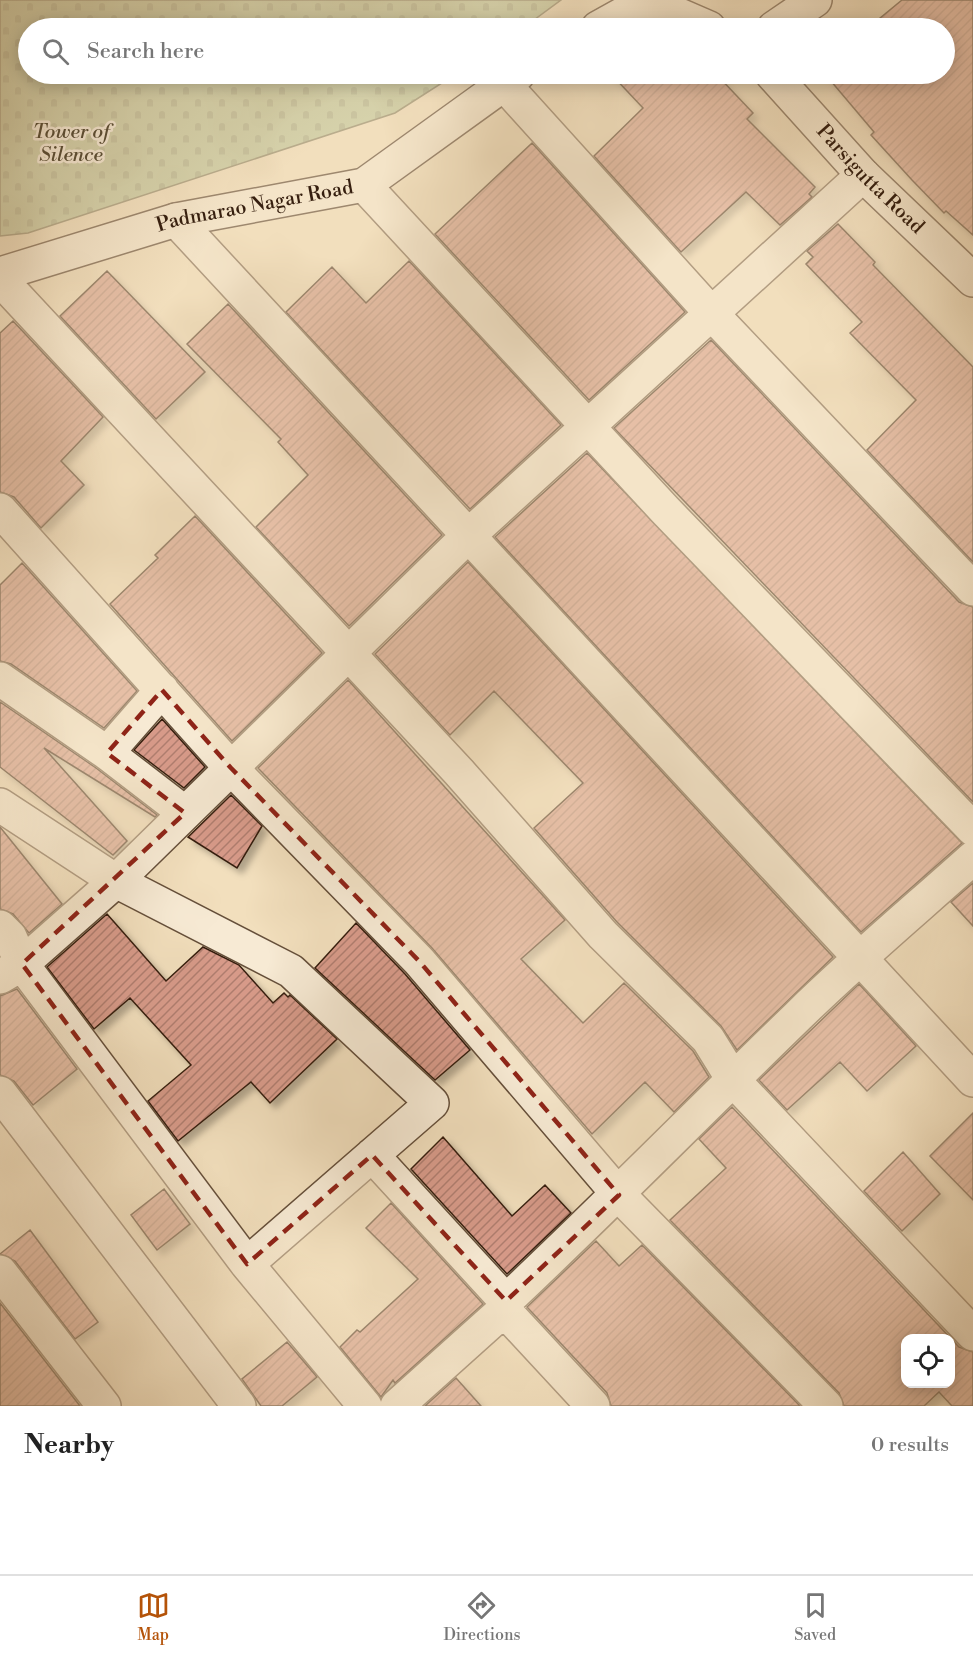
<!DOCTYPE html>
<style>
:root{--surface:#fff;--page:#f6f6f6;--text:#222;--muted:#767676;--line:#e0e0e0;--accent:#b45309}
body{margin:0;font-family:"Libre Bodoni",serif;background:var(--page);color:var(--text)}
.controls{position:absolute;right:18px;bottom:18px;display:grid;overflow:hidden;border-radius:12px;box-shadow:0 3px 15px #0003}
.controls button{width:54px;height:54px;display:grid;place-items:center;padding:0;border:0;border-bottom:2px solid var(--line);background:var(--surface);color:var(--text);font:30px sans-serif}
.list{margin:0;padding:0;list-style:none}
h2{display:flex;justify-content:space-between;align-items:center;height:78px;margin:0;padding:0 24px;font-size:26px}
h2 small{font-size:20px;font-weight:400;color:var(--muted)}
.icon{flex:none;width:33px;height:33px;fill:none;stroke:currentColor;stroke-width:2;stroke-linecap:round;stroke-linejoin:round}
.map{position:relative;flex:none;width:973px;height:1406px;overflow:hidden}
.search{position:absolute;background:var(--surface);box-shadow:0 3px 15px #0003;left:18px;right:18px;top:18px;height:66px;display:flex;align-items:center;gap:15px;box-sizing:border-box;padding:0 21px;border-radius:33px;color:var(--muted);font-size:22px}
.sheet{height:168px;background:var(--surface)}
nav{display:flex;justify-content:space-around;align-items:center;box-sizing:border-box;height:84px;border-top:2px solid var(--line);background:var(--surface);font-size:16px;color:var(--muted)}
nav a{display:grid;justify-items:center;gap:3px}
nav .on{color:var(--accent)}
.map>svg:first-child{display:block}
.cemetery{fill:url(#cemetery-stones);stroke:#757152;stroke-width:1.5}
.building{fill:url(#building-hatch);stroke:#361f0f;stroke-width:1.5;fill-rule:evenodd;filter:url(#shadow)}
.lines{fill:none;stroke-linecap:round;stroke-linejoin:round}
.street-casing{stroke:#654f3a;stroke-width:36}
.secondary-casing{stroke:#361f0f;stroke-width:36}
.street{stroke:#f7ead4;stroke-width:33}
.secondary{stroke:#f7ead4;stroke-width:33}
.marked{fill:none;stroke:#8f2418;stroke-width:4.5;stroke-dasharray:12 8;stroke-linejoin:round}
.labels{text-anchor:middle;dominant-baseline:central;stroke-width:5;stroke-linejoin:round;paint-order:stroke}
.park-label{font-size:20px;font-style:italic;fill:#5c5037;stroke:#f7ead4}
.street-label{font-size:20px;fill:#361f0f;stroke:#f7ead4}
</style>
<div class="map">
<svg width="973" height="1406" viewBox="0 0 973 1406">
<defs>
<pattern id="cemetery-stones" width="16" height="16" patternUnits="userSpaceOnUse" patternTransform="scale(1.5)"><rect width="16" height="16" fill="#b4c395"/><path d="M2 7V4a2 2 0 0 1 4 0v3zM10 15v-3a2 2 0 0 1 4 0v3z" fill="#9ba77f"/></pattern>
<pattern id="building-hatch" width="6" height="6" patternUnits="userSpaceOnUse" patternTransform="scale(1.5)"><rect width="6" height="6" fill="#d79a89"/><path d="M-1 1l2-2M0 6l6-6M5 7l2-2" fill="none" stroke="#af7d6e"/></pattern>
<filter id="shadow"><feDropShadow dx="5.5" dy="5.5" stdDeviation="3" flood-color="#0004"/></filter>
</defs>
<rect width="100%" height="100%" fill="#f2dfbd"/>
<filter id="stains"><feTurbulence type="fractalNoise" baseFrequency=".00333" numOctaves="4"/><feColorMatrix values="0 0 0 0 .2 0 0 0 0 .09 0 0 0 0 .02 0 0 0 .5 -.17"/></filter>
<radialGradient id="worn" r=".72"><stop offset=".6" stop-color="#630" stop-opacity="0"/><stop offset="1" stop-color="#630" stop-opacity=".3"/></radialGradient>
<!-- cemetery -->
<path class="cemetery" d="M 0,0 L 561,0 L 523,28 L 28,28 L 28,74 L 456,74 L 395,113 L 28,233 L 0,236 Z"/>
<!-- building -->
<path class="building" d="M 902,0 L 973,0 L 973,235 L 946,211 L 944,213 L 912,180 L 871,135 L 874,132 L 825,74 L 945,74 L 945,28 L 868,28 Z
M 611,74 L 716,74 L 753,113 L 747,119 L 815,187 L 809,194 L 812,197 L 780,225 L 746,192 L 681,252 L 594,156 L 643,108 Z
M 532,143 L 685,312 L 589,400 L 435,234 Z
M 838,224 L 875,262 L 873,265 L 973,367 L 973,562 L 867,450 L 916,400 L 850,333 L 862,322 L 806,264 L 813,257 L 807,251 Z
M 409,261 L 561,425 L 470,509 L 286,312 L 332,267 L 366,303 Z
M 107,271 L 205,372 L 156,419 L 60,316 Z
M 228,304 L 442,535 L 349,626 L 256,527 L 308,475 L 278,442 L 281,439 L 187,344 Z
M 13,321 L 103,417 L 61,461 L 84,485 L 41,528 L 14,497 L 0,492 L 0,333 Z
M 711,340 L 959,602 L 973,607 L 973,802 L 614,428 Z
M 587,453 L 962,843 L 861,932 L 495,537 Z
M 195,516 L 322,653 L 232,741 L 110,604 L 158,558 L 155,555 Z
M 468,562 L 833,957 L 737,1050 L 721,1026 L 617,922 L 534,828 L 583,783 L 494,691 L 450,735 L 375,654 Z
M 22,563 L 137,691 L 104,728 L 11,664 L 0,661 L 0,585 Z
M 348,680 L 565,920 L 521,959 L 583,1023 L 624,983 L 693,1051 L 709,1077 L 674,1112 L 645,1082 L 592,1134 L 432,948 L 258,768 Z
M 0,702 L 96,768 L 157,815 L 155,817 L 44,748 L 127,841 L 113,855 L 0,767 Z
M 162,719 L 205,767 L 184,788 L 134,750 Z
M 231,795 L 262,826 L 237,868 L 188,837 Z
M 0,827 L 62,904 L 29,933 L 13,914 L 0,909 Z
M 973,883 L 973,926 L 951,902 Z
M 107,914 L 166,981 L 203,947 L 239,965 L 273,1003 L 284,993 L 288,997 L 290,995 L 337,1039 L 270,1103 L 251,1082 L 178,1141 L 148,1101 L 191,1065 L 130,998 L 94,1029 L 47,967 Z
M 356,923 L 405,974 L 470,1050 L 435,1080 L 315,968 Z
M 859,984 L 916,1046 L 867,1091 L 840,1062 L 787,1110 L 759,1080 Z
M 17,989 L 77,1069 L 33,1105 L 14,1081 L 0,1075 L 0,996 Z
M 732,1107 L 959,1347 L 973,1352 L 973,1406 L 952,1406 L 939,1392 L 924,1406 L 844,1406 L 839,1393 L 670,1220 L 726,1168 L 699,1139 ZM 906,1338 L 951,1338 L 951,1383 L 906,1383 Z
M 973,1113 L 973,1200 L 930,1156 Z
M 443,1137 L 512,1216 L 545,1185 L 571,1213 L 507,1274 L 411,1169 Z
M 903,1152 L 940,1194 L 902,1231 L 864,1191 Z
M 164,1189 L 190,1224 L 157,1250 L 131,1215 Z
M 391,1203 L 483,1304 L 395,1383 L 393,1380 L 381,1397 L 340,1347 L 357,1330 L 360,1332 L 418,1279 L 366,1228 Z
M 30,1230 L 98,1322 L 75,1339 L 15,1261 L 0,1254 Z
M 596,1241 L 619,1266 L 642,1245 L 800,1406 L 611,1406 L 607,1393 L 527,1307 Z
M 0,1303 L 80,1406 L 0,1406 Z
M 287,1342 L 317,1377 L 282,1406 L 261,1406 L 242,1379 Z
M 456,1378 L 481,1406 L 425,1406 Z"/>
<g class="lines">
<!-- street casing -->
<g class="street-casing">
<path id="street" d="M 502,82 L 711,313 L 973,589
M 364,185 L 665,510 L 973,829
M 176,220 L 973,1080
M 0,279 L 459,772 L 603,935 L 708,1039 L 734,1081 L 973,1334
M 0,510 L 231,768 L 419,961 L 619,1195 L 826,1406
M 0,679 L 107,753 L 185,813
M 107,753 L 162,690
M 0,805 L 116,881 L 291,971 L 432,1103 L 247,1264
M 0,927 L 10,937 L 22,964 L 247,1264 L 365,1406
M 0,977 L 22,964 L 116,881 L 469,535 L 863,175
M 0,1093 L 239,1406
M 372,1155 L 506,1301
M 0,1272 L 104,1406
M 504,1310 L 593,1406
M 397,1406 L 504,1310 L 506,1301 C 605,1208 700,1111 798,1016 C 854,961 915,910 973,858"/>
</g>
<!-- secondary casing -->
<g class="secondary-casing">
<g id="secondary">
<path d="M 598,28 L 632,9 L 670,11 L 709,28"/>
<path d="M 774,28 L 815,0"/>
<path id="s1" d="M 772,74 L 863,175 L 973,280"/>
<path id="s2" d="M 0,274 L 176,220 L 364,185 L 518,74"/>
</g>
</g>
<!-- street -->
<use href="#street" class="street"/>
<!-- secondary -->
<use href="#secondary" class="secondary"/>
</g>
<!-- marked area -->
<path d="M0 0H973V1406H0ZM 162,690 L 231,768 L 419,961 L 619,1195 L 506,1301 L 372,1155 L 247,1264 L 22,964 L 185,813 L 107,753 Z" fill="#f2dfbd" fill-opacity=".55" fill-rule="evenodd"/>
<path class="marked" d="M 162,690 L 231,768 L 419,961 L 619,1195 L 506,1301 L 372,1155 L 247,1264 L 22,964 L 185,813 L 107,753 Z"/>
<g class="labels">
<!-- park labels -->
<g class="park-label">
<text x="71" y="132">Tower of<tspan x="71" dy="23">Silence</tspan></text>
</g>
<!-- street labels -->
<g class="street-label">
<text stroke="none"><textPath href="#s1" startOffset="144">Parsigutta Road</textPath></text>
<text stroke="none"><textPath href="#s2" startOffset="264">Padmarao Nagar Road</textPath></text>
</g>
</g>
<rect width="100%" height="100%" filter="url(#stains)"/>
<rect width="100%" height="100%" fill="url(#worn)"/>
</svg>
<div class="controls">
<button><svg class="icon" aria-label="locate" viewBox="0 0 24 24"><circle cx="12" cy="12" r="6"/><path d="M12 2v4M12 18v4M2 12h4M18 12h4"/></svg></button>
</div>
<div class="search"><svg class="icon" aria-label="search" viewBox="0 0 24 24"><circle cx="10" cy="10" r="6"/><path d="M15 15l6 6"/></svg>Search here</div>
</div>
<section class="sheet">
<h2>Nearby<small>0 results</small></h2>
<ul class="list">
</ul>
</section>
<nav>
<a class="on"><svg class="icon" aria-label="map" viewBox="0 0 24 24"><path d="M3 6l6-2 6 2 6-2v14l-6 2-6-2-6 2zM9 4v14M15 6v14"/></svg>Map</a>
<a><svg class="icon" aria-label="directions" viewBox="0 0 24 24"><path d="M12 3l9 9-9 9-9-9zM9 14v-3h6M13 9l2 2-2 2"/></svg>Directions</a>
<a><svg class="icon" aria-label="saved" viewBox="0 0 24 24"><path d="M7 4h10v16l-5-4-5 4z"/></svg>Saved</a>
</nav>
